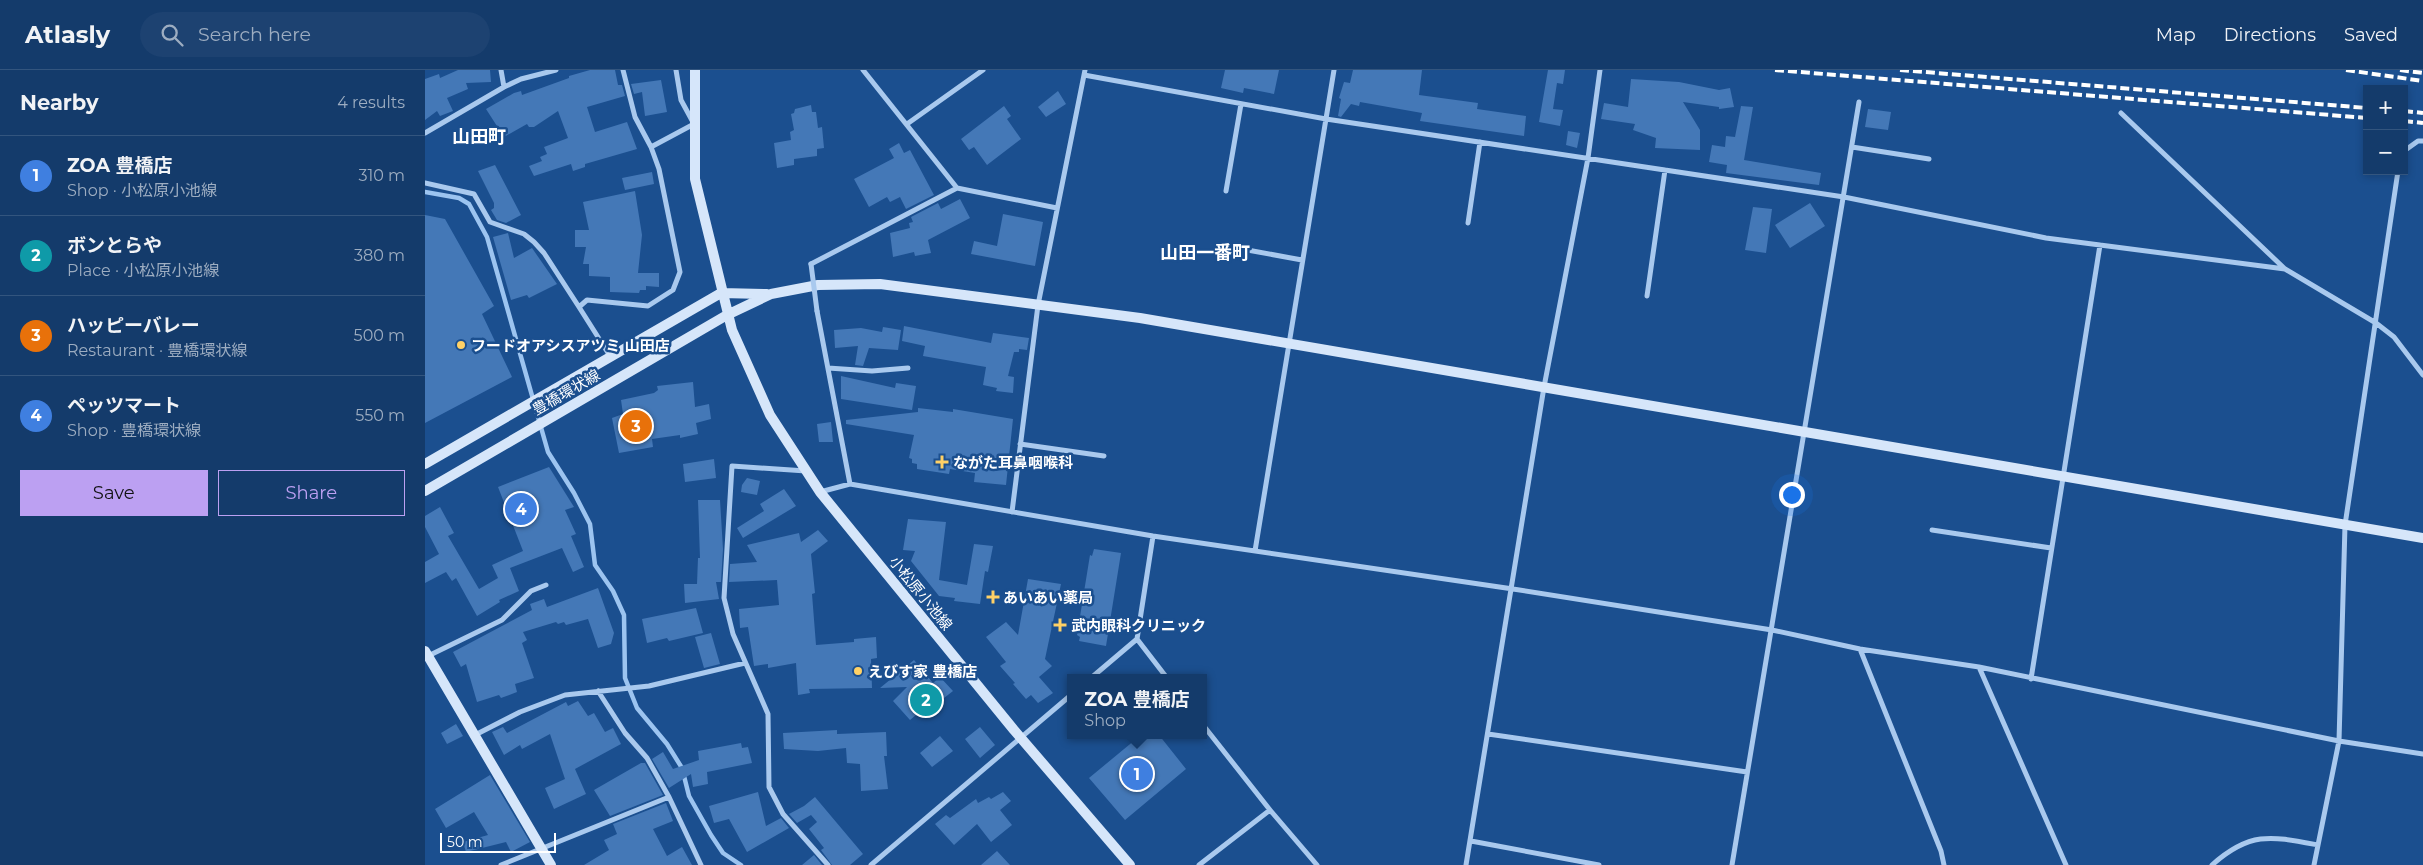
<!DOCTYPE html>
<meta charset="utf-8">
<style>
:root{--surface:#143b6b;--page:#1d4271;--text:#f1f3f6;--muted:#9dadc1;--line:#33557e;--accent:#bca0f2}
body{margin:0;font-family:Montserrat,"Noto Sans JP",sans-serif;background:var(--page);color:var(--text)}
.controls{position:absolute;right:15px;top:15px;display:grid;overflow:hidden;border-radius:0px;box-shadow:0 2px 8px #0003}
.controls button{width:45px;height:45px;display:grid;place-items:center;padding:0;border:0;border-bottom:1px solid var(--line);background:var(--surface);color:var(--text);font:25px sans-serif}
.scale{position:absolute;left:15px;bottom:12px;width:116px;box-sizing:border-box;padding-left:5px;border:2px solid #fff;border-top:0;font-size:14px;line-height:18px;white-space:nowrap;color:#fff;-webkit-text-stroke:4px #1b4f8f;paint-order:stroke}
.you{position:absolute;left:1366px;top:424px;width:18px;height:18px;margin:-12px;border:4px solid #fff;border-radius:50%;background:#1a73e8;box-shadow:0 0 0 8px #1a73e833}
.badge{display:grid;place-items:center;width:32px;height:32px;border-radius:50%;background:var(--accent);color:#fff;font-size:16px;font-weight:700}
.pin{position:absolute;translate:-50% -50%;border:2px solid #fff;box-shadow:0 1px 5px #0006}
.popup{position:absolute;left:642px;top:604px;width:140px;height:65px;box-sizing:border-box;display:grid;place-content:center;border-radius:0px;background:var(--surface);filter:drop-shadow(0 1px 4px #0005);font-size:16px;white-space:nowrap;color:var(--muted)}
.popup b{font-size:19px;color:var(--text)}
.popup::after{content:'';position:absolute;left:50%;top:100%;margin-left:-10px;border:10px solid transparent;border-top-color:var(--surface)}
.list{margin:0;padding:0;list-style:none}
h2{display:flex;justify-content:space-between;align-items:center;height:65px;margin:0;padding:0 20px;font-size:21px}
h2 small{font-size:16px;font-weight:400;color:var(--muted)}
.list li{display:grid;grid-template-columns:32px 1fr auto;gap:15px;align-items:center;box-sizing:border-box;height:80px;padding:0 20px;border-top:1px solid var(--line)}
.list b{display:block;font-size:19px;white-space:nowrap}
.list p{margin:0;font-size:16px;white-space:nowrap;color:var(--muted)}
.list em{font-size:16px;font-style:normal;color:var(--muted)}
.actions{display:flex;gap:10px;padding:15px 20px}
.actions a{flex:1;padding:11px 0;border:1px solid var(--accent);border-radius:0px;text-align:center;font-size:18px;color:var(--accent)}
.actions .main{background:var(--accent);color:#111}
.icon{flex:none;width:28px;height:28px;fill:none;stroke:currentColor;stroke-width:2;stroke-linecap:round;stroke-linejoin:round}
.map{position:relative;flex:none;width:1998px;height:795px;overflow:hidden}
header{display:flex;align-items:center;gap:30px;box-sizing:border-box;height:70px;padding:0 25px;background:var(--surface);border-bottom:1px solid var(--line)}
header strong{font-size:24px}
nav{display:flex;gap:28px;margin-inline-start:auto;font-size:18px}
.search{width:350px;height:45px;background:var(--page);display:flex;align-items:center;gap:12px;box-sizing:border-box;padding:0 18px;border-radius:28px;color:var(--muted);font-size:19px}
main{display:flex}
aside{flex:1;background:var(--surface)}
.map>svg:first-child{display:block}
.lines{fill:none;stroke-linecap:round;stroke-linejoin:round}
.stream{stroke:#9cc4f0;stroke-width:4.5}
.building{fill:#4478b7}
.street{stroke:#a9c9ee;stroke-width:5}
.secondary{stroke:#d6e6fa;stroke-width:10}
.rail{stroke:#fff;stroke-width:4;stroke-dasharray:9 4;stroke-linecap:butt}
.street-bridge{stroke:#a9c9ee;stroke-width:5}
.poi-dot{fill:#ffd166;stroke:#1b4f8f;stroke-width:2}
.labels{text-anchor:middle;dominant-baseline:central;stroke-width:5;stroke-linejoin:round;paint-order:stroke}
.poi-label{font-size:15px;font-weight:bold;fill:#fff;stroke:#1b4f8f;text-anchor:start}
.street-label{font-size:15px;fill:#fff;stroke:#1b4f8f}
.quarter-label{font-size:18px;font-weight:bold;fill:#fff;stroke:#1b4f8f}
</style>
<header>
<strong>Atlasly</strong>
<div class="search"><svg class="icon" aria-label="search" viewBox="0 0 24 24"><circle cx="10" cy="10" r="6"/><path d="M15 15l6 6"/></svg>Search here</div>
<nav><a>Map</a><a>Directions</a><a>Saved</a></nav>
</header>
<main>
<aside>
<h2>Nearby<small>4 results</small></h2>
<ul class="list">
<li><span class="badge" style="background:#3f7fe0">1</span><div><b>ZOA 豊橋店</b><p>Shop · 小松原小池線</p></div><em>310 m</em></li>
<li><span class="badge" style="background:#0f9aa8">2</span><div><b>ボンとらや</b><p>Place · 小松原小池線</p></div><em>380 m</em></li>
<li><span class="badge" style="background:#e8710a">3</span><div><b>ハッピーバレー</b><p>Restaurant · 豊橋環状線</p></div><em>500 m</em></li>
<li><span class="badge" style="background:#3f7fe0">4</span><div><b>ペッツマート</b><p>Shop · 豊橋環状線</p></div><em>550 m</em></li>
</ul>
<div class="actions"><a class="main">Save</a><a>Share</a></div>
</aside>
<div class="map">
<svg width="1998" height="795" viewBox="0 0 1998 795">
<rect width="100%" height="100%" fill="#1b4f8f"/>
<g class="lines">
<!-- stream -->
<path class="stream" d="M 0,122 L 34,128 L 44,134 L 62,167 L 123,382 L 149,423 L 165,454 L 170,495 L 188,521 L 199,545 L 200,608 L 212,638 L 242,674 L 257,698 L 264,726 L 286,765 L 298,783 L 316,795"/>
</g>
<!-- building -->
<path class="building" d="M 33,0 L 65,0 L 66,12 L 41,13 L 43,19 L 22,28 L 28,41 L 15,46 L 12,41 L 0,50 L 0,9 L 14,4 L 15,8 Z
M 165,0 L 190,0 L 193,15 L 197,15 L 200,26 L 162,37 L 170,62 L 202,52 L 212,79 L 160,94 L 160,97 L 148,101 L 146,94 L 109,106 L 104,96 L 117,91 L 115,87 L 122,84 L 119,77 L 143,68 L 133,41 L 109,57 L 104,57 L 102,54 L 79,67 L 61,39 L 89,23 L 96,21 L 97,25 L 144,8 L 144,6 Z
M 800,0 L 854,0 L 849,24 L 819,18 L 818,23 L 796,18 Z
M 928,0 L 997,0 L 994,25 L 1053,33 L 1052,39 L 1101,46 L 1099,66 L 995,51 L 997,43 L 935,32 L 934,36 L 926,34 L 916,47 L 913,46 L 916,29 L 914,28 L 919,12 L 925,13 Z
M 1123,0 L 1140,0 L 1138,14 L 1132,13 L 1128,39 L 1138,40 L 1135,56 L 1114,52 Z
M 1206,9 L 1254,12 L 1294,20 L 1305,18 L 1309,37 L 1294,39 L 1294,37 L 1258,32 L 1275,60 L 1275,80 L 1230,78 L 1231,68 L 1208,60 L 1210,54 L 1176,49 L 1179,33 L 1203,37 Z
M 236,10 L 242,42 L 220,46 L 217,22 L 209,24 L 206,14 Z
M 633,21 L 641,34 L 621,47 L 613,37 Z
M 386,35 L 387,42 L 391,42 L 393,58 L 397,57 L 399,78 L 392,79 L 392,86 L 369,89 L 369,95 L 352,98 L 349,73 L 366,70 L 365,62 L 369,60 L 366,44 L 369,43 L 370,39 Z
M 579,36 L 586,46 L 582,49 L 596,69 L 562,95 L 549,77 L 544,80 L 536,69 Z
M 1316,36 L 1328,37 L 1319,90 L 1396,103 L 1394,115 L 1301,103 L 1302,95 L 1284,92 L 1287,75 L 1300,77 L 1301,66 L 1310,67 Z
M 1443,39 L 1466,42 L 1463,60 L 1440,57 Z
M 1143,61 L 1155,63 L 1152,78 L 1141,75 Z
M 474,73 L 479,83 L 485,80 L 509,125 L 481,139 L 475,127 L 465,132 L 462,127 L 444,137 L 429,109 L 469,88 L 464,79 Z
M 70,95 L 96,145 L 81,153 L 72,150 L 66,140 L 69,138 L 69,133 L 53,101 Z
M 227,102 L 229,114 L 200,120 L 197,108 Z
M 210,121 L 217,165 L 213,203 L 234,203 L 234,217 L 221,216 L 221,220 L 215,220 L 214,223 L 185,222 L 185,207 L 164,206 L 164,194 L 158,194 L 161,177 L 150,177 L 150,160 L 164,160 L 158,132 Z
M 535,129 L 545,148 L 503,170 L 506,183 L 490,186 L 489,182 L 468,187 L 465,163 L 485,158 L 484,153 L 488,152 L 486,147 L 513,133 L 516,139 Z
M 1385,133 L 1400,156 L 1365,178 L 1350,155 Z
M 1328,137 L 1347,139 L 1341,183 L 1320,180 Z
M 578,144 L 618,152 L 610,196 L 546,184 L 549,171 L 572,176 Z
M 0,145 L 20,149 L 69,236 L 57,244 L 87,307 L 0,353 Z
M 83,163 L 89,188 L 107,178 L 132,214 L 104,228 L 102,225 L 86,230 L 68,167 Z
M 479,256 L 566,273 L 568,263 L 604,268 L 602,280 L 594,279 L 594,282 L 589,282 L 583,306 L 589,307 L 588,323 L 571,321 L 572,318 L 558,315 L 561,297 L 498,286 L 500,276 L 477,271 Z
M 458,257 L 476,260 L 473,280 L 444,278 L 438,296 L 430,295 L 433,276 L 410,278 L 409,260 L 436,258 L 457,262 Z
M 416,306 L 470,318 L 471,313 L 491,316 L 487,340 L 416,329 Z
M 268,312 L 270,337 L 284,334 L 286,349 L 271,353 L 273,364 L 255,368 L 255,365 L 227,369 L 228,377 L 194,383 L 187,348 L 198,344 L 196,330 L 229,323 L 233,320 L 232,316 Z
M 493,338 L 528,342 L 528,339 L 588,349 L 581,415 L 549,412 L 550,403 L 525,399 L 524,404 L 492,399 L 492,394 L 487,393 L 487,389 L 484,388 L 489,365 L 421,354 L 421,350 L 493,342 Z
M 406,352 L 408,372 L 394,372 L 392,354 Z
M 289,389 L 291,408 L 260,412 L 258,394 Z
M 124,397 L 149,437 L 140,440 L 151,464 L 146,466 L 159,497 L 148,502 L 137,478 L 85,498 L 94,521 L 74,530 L 75,532 L 52,546 L 31,508 L 27,511 L 21,502 L 0,513 L 0,492 L 14,484 L 0,457 L 0,446 L 15,437 L 29,463 L 23,466 L 54,519 L 73,508 L 67,495 L 98,481 L 73,417 Z
M 322,408 L 335,411 L 332,425 L 316,422 L 317,415 Z
M 359,419 L 371,436 L 318,468 L 312,458 L 339,441 L 335,434 Z
M 273,430 L 295,430 L 298,479 L 296,512 L 291,512 L 294,529 L 260,533 L 259,514 L 272,514 L 273,488 L 275,488 Z
M 483,449 L 521,452 L 514,510 L 542,515 L 549,474 L 568,476 L 563,502 L 560,501 L 555,534 L 529,531 L 530,528 L 514,526 L 486,491 L 490,481 L 478,480 Z
M 393,460 L 403,471 L 386,484 L 390,523 L 387,524 L 391,575 L 429,572 L 429,569 L 451,567 L 452,588 L 446,589 L 447,618 L 384,619 L 385,623 L 373,625 L 371,593 L 343,598 L 343,594 L 329,596 L 323,557 L 315,558 L 314,539 L 354,535 L 352,510 L 304,512 L 305,494 L 332,492 L 322,475 L 374,463 L 376,472 Z
M 669,479 L 696,483 L 681,576 L 654,571 L 655,567 L 652,565 L 665,485 L 667,486 Z
M 603,509 L 636,514 L 620,589 L 627,596 L 614,607 L 628,623 L 613,633 L 606,625 L 601,629 L 588,614 L 590,613 L 575,596 L 581,592 L 561,567 L 581,552 L 593,565 Z
M 173,518 L 189,563 L 186,574 L 173,578 L 163,549 L 141,555 L 139,552 L 133,554 L 131,552 L 98,562 L 102,570 L 97,573 L 109,608 L 90,614 L 92,622 L 76,628 L 74,625 L 52,632 L 41,594 L 36,597 L 28,582 L 107,540 L 105,534 L 119,529 L 122,537 Z
M 271,538 L 278,563 L 244,571 L 242,568 L 222,573 L 217,549 Z
M 286,563 L 295,594 L 279,598 L 270,567 Z
M 489,590 L 508,613 L 515,607 L 528,621 L 500,643 L 497,640 L 485,650 L 468,631 L 482,617 L 455,618 Z
M 153,631 L 163,646 L 169,643 L 180,662 L 188,658 L 196,674 L 150,699 L 161,724 L 129,739 L 120,718 L 140,709 L 125,664 L 97,679 L 95,675 L 79,685 L 67,662 L 78,657 L 82,663 L 141,632 L 143,636 Z
M 31,654 L 38,666 L 22,674 L 16,663 Z
M 555,657 L 570,675 L 555,688 L 540,669 Z
M 412,660 L 412,664 L 461,662 L 462,686 L 459,686 L 463,719 L 436,721 L 435,694 L 422,693 L 421,678 L 393,681 L 359,679 L 358,663 Z
M 716,665 L 734,665 L 761,699 L 700,750 L 664,708 Z
M 515,666 L 528,681 L 507,697 L 495,683 Z
M 316,673 L 317,678 L 323,677 L 327,693 L 282,702 L 283,714 L 268,717 L 266,704 L 244,718 L 227,689 L 238,682 L 248,699 L 274,690 L 273,681 Z
M 216,693 L 220,693 L 238,725 L 185,746 L 169,720 Z
M 65,705 L 105,772 L 86,782 L 81,772 L 41,782 L 38,772 L 63,765 L 49,742 L 21,758 L 10,739 Z
M 333,722 L 341,756 L 356,748 L 364,758 L 322,782 L 304,749 L 289,753 L 284,736 Z
M 578,722 L 586,731 L 575,740 L 587,755 L 566,772 L 552,754 L 529,775 L 510,754 L 521,745 L 525,748 L 551,729 L 553,733 L 564,727 L 566,729 Z
M 390,727 L 438,784 L 425,795 L 407,795 L 396,780 L 399,778 L 384,759 L 392,752 L 386,745 L 372,753 L 364,744 L 379,736 Z
M 241,733 L 248,751 L 228,759 L 242,786 L 257,777 L 267,795 L 159,795 L 184,780 L 179,770 L 192,764 L 188,754 Z
M 572,781 L 585,795 L 556,795 Z
M 389,785 L 397,795 L 377,795 Z"/>
<g class="lines">
<!-- street -->
<path class="street" d="M 198,0 L 210,47 L 226,77 L 269,54 L 256,30 L 251,0
M 659,5 L 901,49 L 1419,127 L 1621,168 L 1860,199
M 79,17 L 96,9 L 131,0
M 1696,43 L 1860,199 L 1951,253 L 1969,267 L 1998,305
M 482,54 L 558,0
M 0,63 L 79,17 L 76,0
M 1427,77 L 1504,89
M 1979,81 L 1993,71 L 1998,71
M 0,113 L 49,124 L 65,152 L 99,164 L 109,172 L 119,183 L 154,237
M 532,118 L 632,138
M 801,121 L 816,34
M 1043,153 L 1055,72
M 817,179 L 877,190
M 386,194 L 532,118 L 438,0
M 1222,226 L 1240,100
M 392,241 L 425,414
M 185,286 L 154,237 L 162,230 L 223,236 L 248,220 L 255,202 L 234,99 L 226,77
M 403,298 L 447,301 L 483,298
M 595,374 L 679,386
M 381,401 L 307,396 L 299,528 L 308,564 L 343,644 L 344,717 L 358,744 L 403,795
M 395,422 L 425,414 L 728,466 L 1088,519 L 1347,560 L 1435,579 L 1554,597 L 1914,671 L 1998,684
M 587,442 L 613,235 L 660,0
M 1507,460 L 1626,478
M 728,466 L 712,569 L 742,608
M 830,481 L 909,0
M 1435,579 L 1516,781 L 1519,795
M 3,586 L 77,550 L 106,521 L 121,515
M 1554,597 L 1641,795
M 666,608 L 712,569
M 1606,609 L 1675,175
M 173,621 L 200,663 L 222,688 L 244,727 L 276,795
M 778,655 L 845,740 L 892,795
M 1063,664 L 1322,702
M 50,665 L 95,642 L 140,625 L 224,616 L 320,593
M 1046,771 L 1174,795
M 76,795 L 244,727
M 446,795 L 646,625
M 774,795 L 845,740
M 1041,795 L 1119,317 L 1163,88 L 1175,0
M 1307,795 L 1434,32
M 1787,795 C 1825,761 1846,766 1893,775
M 1889,795 L 1914,671 L 1920,455 L 1973,101"/>
<!-- secondary -->
<path class="secondary" d="M 270,0 L 270,109 L 307,260 L 345,345 L 395,422 L 589,660 L 705,795
M 296,223 L 342,224
M 0,394 L 296,223
M 0,421 L 302,245 L 346,224 L 393,215 L 455,214 L 715,248 L 1998,468
M 0,581 L 126,795"/>
<!-- rail -->
<path class="rail" d="M 1350,0 L 1942,48
M 1475,0 L 1942,38
M 1921,0 L 1998,11
M 1975,0 L 1998,3
M 1979,41 L 1998,43
M 1979,51 L 1998,53"/>
<!-- street-bridge -->
<path class="street-bridge" d="M 386,194 L 392,241"/>
</g>
<!-- markers -->
<g class="poi-dot">
<circle cx="36" cy="275" r="5"/>
<path d="M514.5 384.5h5v5h5v5h-5v5h-5v-5h-5v-5h5z"/>
<path d="M565.5 519.5h5v5h5v5h-5v5h-5v-5h-5v-5h5z"/>
<path d="M632.5 547.5h5v5h5v5h-5v5h-5v-5h-5v-5h5z"/>
<circle cx="433" cy="601" r="5"/>
</g>
<g class="labels">
<!-- poi labels -->
<g class="poi-label">
<text x="46" y="275">フードオアシスアツミ 山田店</text>
<text x="528" y="392">ながた耳鼻咽喉科</text>
<text x="578" y="527">あいあい薬局</text>
<text x="646" y="555">武内眼科クリニック</text>
<text x="443" y="601">えびす家 豊橋店</text>
</g>
<!-- street labels -->
<g class="street-label">
<text transform="translate(141 322) rotate(-30)">豊橋環状線</text>
<text transform="translate(496 523) rotate(51)">小松原小池線</text>
</g>
<!-- quarter labels -->
<g class="quarter-label">
<text x="54" y="67">山田町</text>
<text x="780" y="183">山田一番町</text>
</g>
</g>
</svg>
<div class="controls">
<button>+</button>
<button>−</button>
</div>
<div class="scale">50 m</div>
<div class="you"></div>
<div class="pin badge" style="left:712px;top:704px;background:#3f7fe0">1</div>
<div class="popup"><b>ZOA 豊橋店</b>Shop</div>
<div class="pin badge" style="left:501px;top:630px;background:#0f9aa8">2</div>
<div class="pin badge" style="left:211px;top:356px;background:#e8710a">3</div>
<div class="pin badge" style="left:96px;top:439px;background:#3f7fe0">4</div>
</div>
</main>
